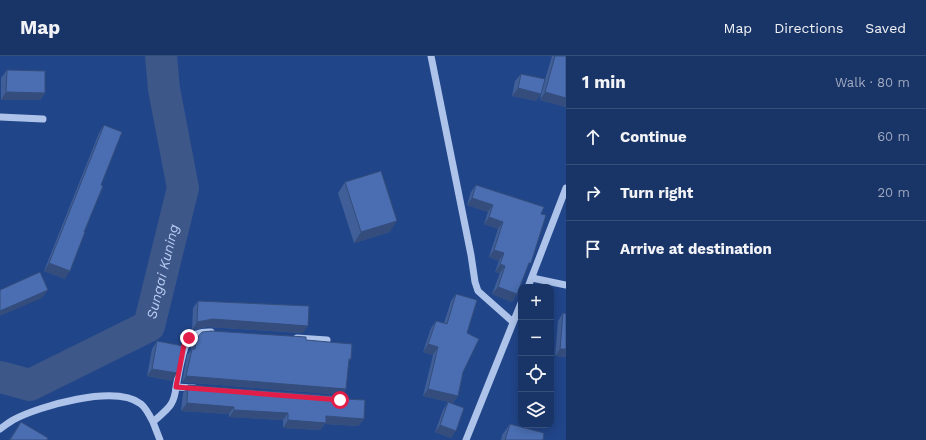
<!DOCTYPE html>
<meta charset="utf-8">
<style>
:root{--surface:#193467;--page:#223c6d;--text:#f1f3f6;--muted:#9faac0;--line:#374f7b}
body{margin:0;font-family:"Work Sans",sans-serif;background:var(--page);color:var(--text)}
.controls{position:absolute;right:12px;bottom:12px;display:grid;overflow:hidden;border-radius:8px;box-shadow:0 2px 10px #0003}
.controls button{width:36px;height:36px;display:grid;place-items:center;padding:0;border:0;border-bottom:1px solid var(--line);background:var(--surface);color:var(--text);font:20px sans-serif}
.stop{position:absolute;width:12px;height:12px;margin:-9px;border:3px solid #e11d48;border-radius:50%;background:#fff}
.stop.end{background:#e11d48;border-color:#fff;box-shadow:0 1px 4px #0008}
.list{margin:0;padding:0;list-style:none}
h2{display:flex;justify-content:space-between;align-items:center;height:52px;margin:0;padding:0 16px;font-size:17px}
h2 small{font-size:13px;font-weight:400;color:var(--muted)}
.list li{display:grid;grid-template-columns:26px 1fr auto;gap:12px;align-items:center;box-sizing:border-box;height:56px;padding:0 16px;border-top:1px solid var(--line)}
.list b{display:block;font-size:15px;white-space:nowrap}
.list em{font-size:13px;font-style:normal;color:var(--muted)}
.icon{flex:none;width:22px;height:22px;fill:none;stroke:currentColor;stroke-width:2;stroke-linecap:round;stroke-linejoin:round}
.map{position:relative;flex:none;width:566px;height:384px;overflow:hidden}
header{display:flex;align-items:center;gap:24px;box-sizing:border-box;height:56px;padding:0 20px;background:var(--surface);border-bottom:1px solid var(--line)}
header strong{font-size:19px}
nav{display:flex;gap:22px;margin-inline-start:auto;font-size:14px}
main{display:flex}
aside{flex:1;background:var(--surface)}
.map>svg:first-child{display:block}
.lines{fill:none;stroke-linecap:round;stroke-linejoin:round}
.river{stroke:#3e5789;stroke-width:32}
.minor{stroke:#adc3ea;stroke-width:7}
.wall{fill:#405f98}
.shaded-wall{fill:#344d7c}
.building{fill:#4a6eb1;stroke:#344d7c}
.route{stroke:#e11d48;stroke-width:5}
.labels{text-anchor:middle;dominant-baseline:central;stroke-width:3;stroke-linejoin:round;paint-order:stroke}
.water-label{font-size:14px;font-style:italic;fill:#b9cdf2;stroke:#214589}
</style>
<header>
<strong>Map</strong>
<nav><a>Map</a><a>Directions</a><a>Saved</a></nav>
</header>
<main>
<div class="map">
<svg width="566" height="384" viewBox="0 0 566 384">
<rect width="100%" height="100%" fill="#214589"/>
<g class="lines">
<!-- river -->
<path class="river" id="s1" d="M 0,321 L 30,329 L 149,270 L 183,132 L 164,33 L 161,0"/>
<!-- minor -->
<path class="minor" d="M 431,0 L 471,199 L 475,226 L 478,235 L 513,266
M 0,61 L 43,63
M 532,222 L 566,229
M 528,231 L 566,132
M 297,282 L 327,284
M 176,331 C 178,322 179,314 181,306 C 185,287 188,275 211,276
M 0,373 C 4,370 8,367 13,364 C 39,350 115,328 141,348 C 146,352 150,360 153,366
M 160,384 L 153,366 C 167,353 174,351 176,331 L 194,332
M 466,384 L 521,247"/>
</g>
<!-- wall -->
<path class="wall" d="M 552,0 L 566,0 L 566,51 L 540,44 L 541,38 L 536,45 L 512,40 L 515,25 L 521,18 L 542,34 Z
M 7,14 L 45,37 L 40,44 L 1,44 L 1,22 Z
M 104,69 L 101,129 L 84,176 L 65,223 L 44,215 L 99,77 Z
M 345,126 L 390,176 L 354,187 L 338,137 Z
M 476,129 L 541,158 L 527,212 L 517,238 L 512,246 L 492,238 L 500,217 L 495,216 L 499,205 L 489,201 L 498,173 L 484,168 L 488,156 L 467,149 L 471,136 Z
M 456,238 L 467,277 L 463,316 L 458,340 L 453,347 L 423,340 L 433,299 L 423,296 L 431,272 L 436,265 L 444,267 L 451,245 Z
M 198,245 L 303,277 L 207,271 L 192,274 L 193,252 Z
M 563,257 L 566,258 L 566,301 L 555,300 L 558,265 Z
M 196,283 L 306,284 L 351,303 L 348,306 L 346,333 L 342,339 L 182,326 L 187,299 L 191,294 L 191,289 Z
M 157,285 L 177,317 L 172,325 L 147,320 L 152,293 Z
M 188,329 L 346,343 L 364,363 L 358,370 L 325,368 L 320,374 L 283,372 L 283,364 L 229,361 L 229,358 L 181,355 L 183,337 Z
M 448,346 L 451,382 L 435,376 L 443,354 Z
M 21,366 L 47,384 L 9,384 Z
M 510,368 L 543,384 L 501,384 L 502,379 Z"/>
<!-- shaded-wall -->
<path class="shaded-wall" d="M 518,32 L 541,38 L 536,45 L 512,40 Z
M 6,36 L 45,37 L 40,44 L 1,44 Z
M 545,36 L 566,42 L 566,51 L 540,44 Z
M 472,142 L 493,149 L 488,156 L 467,149 Z
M 489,161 L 503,166 L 498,173 L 484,168 Z
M 397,165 L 390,176 L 354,187 L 361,176 Z
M 494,194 L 504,197 L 499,205 L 489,201 Z
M 49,207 L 70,215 L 65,223 L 44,215 Z
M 500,208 L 505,210 L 500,217 L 495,216 Z
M 498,231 L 517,238 L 512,246 L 492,238 Z
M 48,234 L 42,242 L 0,260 L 0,255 Z
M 213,263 L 308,270 L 303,277 L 207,271 L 192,274 L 197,266 Z
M 428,288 L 438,291 L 433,299 L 423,296 Z
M 560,293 L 566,293 L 566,301 L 555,300 Z
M 152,313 L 177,317 L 172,325 L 147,320 Z
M 186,320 L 346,333 L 342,339 L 182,326 Z
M 428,333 L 458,340 L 453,347 L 423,340 Z
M 187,347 L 234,351 L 229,358 L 181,355 Z
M 234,354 L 288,357 L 283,364 L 229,361 Z
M 326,360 L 364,363 L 358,370 L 325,368 L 320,374 L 283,372 L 288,364 Z
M 440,369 L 456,375 L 451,382 L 435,376 Z"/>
<!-- building -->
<path class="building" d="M 555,0 L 566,0 L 566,42 L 545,36 Z
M 7,14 L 45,15 L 45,37 L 6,36 Z
M 521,18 L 545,23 L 541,38 L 518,32 Z
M 104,69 L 122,76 L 101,129 L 103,130 L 84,176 L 85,176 L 70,215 L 49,207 Z
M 381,115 L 397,165 L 361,176 L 345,126 Z
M 476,129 L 544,151 L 541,158 L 546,159 L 531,207 L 529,207 L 517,238 L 498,231 L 505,210 L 500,208 L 504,197 L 494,194 L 503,166 L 489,161 L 493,149 L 472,142 Z
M 40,216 L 48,234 L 0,255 L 0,234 Z
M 456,238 L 477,244 L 467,277 L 479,283 L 463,316 L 458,340 L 428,333 L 438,291 L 428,288 L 436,265 L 447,268 Z
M 198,245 L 309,250 L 308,270 L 213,263 L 197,266 Z
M 563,257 L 566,258 L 566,293 L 560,293 Z
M 212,275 L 306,281 L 306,284 L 352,288 L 351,303 L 349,303 L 346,333 L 186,320 L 192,293 L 195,293 L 196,283 L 202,276 Z
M 157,285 L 183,290 L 177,317 L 152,313 Z
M 188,329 L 346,341 L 346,343 L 365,344 L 364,363 L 326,360 L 326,367 L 288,364 L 288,357 L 234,354 L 234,351 L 187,347 Z
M 448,346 L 464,352 L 456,375 L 440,369 Z
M 21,366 L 48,382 L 47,384 L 10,384 Z
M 510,368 L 544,377 L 543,384 L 505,384 Z"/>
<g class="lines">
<!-- route -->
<path class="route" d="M 189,282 L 184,289 L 176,331 L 340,344"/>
</g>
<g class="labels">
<!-- water labels -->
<g class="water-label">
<text stroke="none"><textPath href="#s1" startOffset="220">Sungai Kuning</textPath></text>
</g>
</g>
</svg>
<div class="controls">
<button>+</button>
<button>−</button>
<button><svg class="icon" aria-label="locate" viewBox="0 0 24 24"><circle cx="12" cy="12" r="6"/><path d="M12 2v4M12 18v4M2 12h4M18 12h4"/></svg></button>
<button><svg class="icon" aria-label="layers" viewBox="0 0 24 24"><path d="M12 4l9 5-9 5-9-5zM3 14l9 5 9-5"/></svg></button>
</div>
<div class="stop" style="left:340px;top:344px"></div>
<div class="stop end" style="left:189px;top:282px"></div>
</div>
<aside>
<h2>1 min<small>Walk · 80 m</small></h2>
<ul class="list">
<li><svg class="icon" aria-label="ahead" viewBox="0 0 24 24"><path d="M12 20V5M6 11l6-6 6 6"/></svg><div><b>Continue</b></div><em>60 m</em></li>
<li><svg class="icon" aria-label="right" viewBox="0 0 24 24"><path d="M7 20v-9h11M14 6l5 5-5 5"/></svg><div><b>Turn right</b></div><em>20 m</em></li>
<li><svg class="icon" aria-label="arrive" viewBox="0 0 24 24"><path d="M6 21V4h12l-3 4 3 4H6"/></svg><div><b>Arrive at destination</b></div></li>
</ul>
</aside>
</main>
